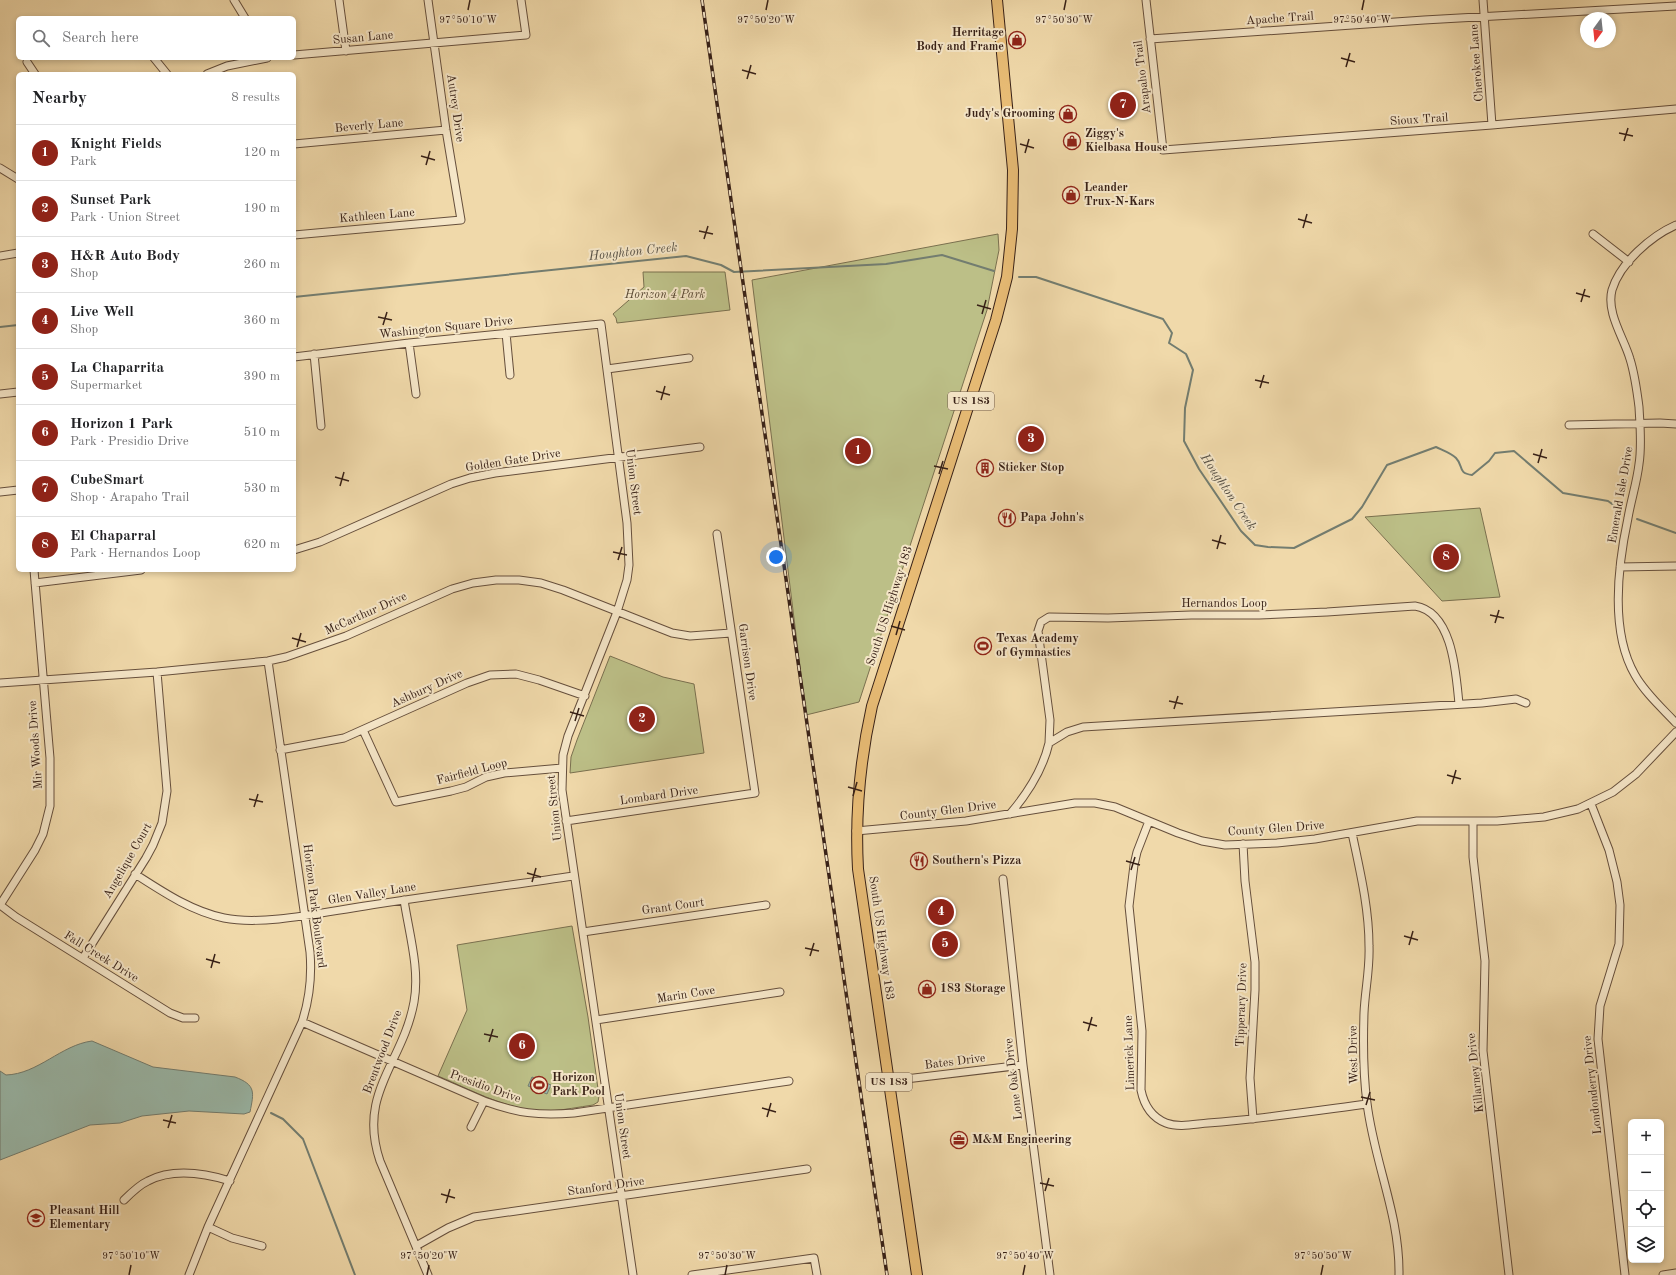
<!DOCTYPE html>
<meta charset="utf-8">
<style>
:root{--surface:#fff;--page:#f6f6f6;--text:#202124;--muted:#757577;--line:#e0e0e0;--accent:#8f2418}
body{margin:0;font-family:"Old Standard TT",serif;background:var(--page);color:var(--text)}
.controls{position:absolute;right:12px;bottom:12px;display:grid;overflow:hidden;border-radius:6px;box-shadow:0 2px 6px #0003}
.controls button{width:36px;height:36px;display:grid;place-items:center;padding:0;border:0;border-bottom:1px solid var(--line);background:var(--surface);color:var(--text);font:20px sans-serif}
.compass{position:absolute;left:1580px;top:12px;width:36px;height:36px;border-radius:50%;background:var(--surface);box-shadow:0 2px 6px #0003;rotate:195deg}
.you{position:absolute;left:776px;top:557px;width:14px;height:14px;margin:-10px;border:3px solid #fff;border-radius:50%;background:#1a73e8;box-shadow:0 0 0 6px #1a73e833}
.badge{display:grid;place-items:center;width:26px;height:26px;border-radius:50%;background:var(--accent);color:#fff;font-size:13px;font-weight:700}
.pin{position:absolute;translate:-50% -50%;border:2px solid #fff;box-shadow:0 1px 4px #0006}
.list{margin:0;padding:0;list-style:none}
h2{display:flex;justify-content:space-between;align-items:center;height:52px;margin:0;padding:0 16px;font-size:17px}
h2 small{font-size:13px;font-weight:400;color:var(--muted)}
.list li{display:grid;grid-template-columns:26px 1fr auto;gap:12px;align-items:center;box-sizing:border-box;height:56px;padding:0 16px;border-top:1px solid var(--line)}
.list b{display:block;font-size:15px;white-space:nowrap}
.list p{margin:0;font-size:13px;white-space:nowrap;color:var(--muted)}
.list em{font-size:13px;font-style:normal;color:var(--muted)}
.icon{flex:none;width:22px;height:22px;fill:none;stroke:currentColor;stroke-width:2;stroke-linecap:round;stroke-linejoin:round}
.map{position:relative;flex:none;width:1676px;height:1275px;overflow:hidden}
.search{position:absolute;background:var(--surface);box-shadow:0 2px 6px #0003;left:16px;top:16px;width:280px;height:44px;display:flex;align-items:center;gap:10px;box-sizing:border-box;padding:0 14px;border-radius:6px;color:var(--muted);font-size:15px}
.panel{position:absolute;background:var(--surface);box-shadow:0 2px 6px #0003;left:16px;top:72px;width:280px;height:500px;border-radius:6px}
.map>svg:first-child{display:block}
.green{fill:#bcbf87;stroke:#7a704f}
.water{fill:#9abaac;stroke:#737d70}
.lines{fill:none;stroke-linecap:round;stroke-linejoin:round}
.stream{stroke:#737d70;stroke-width:2}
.street-casing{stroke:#664f3c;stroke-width:9}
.primary-casing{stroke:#382117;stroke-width:12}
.street{stroke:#f5e6c8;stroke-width:7}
.primary{stroke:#e8bc75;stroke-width:10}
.rail-casing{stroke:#382117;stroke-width:3.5}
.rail{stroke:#f5e6c8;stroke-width:2;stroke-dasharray:6;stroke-linecap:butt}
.ticks{fill:none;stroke:#382117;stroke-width:1.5}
.labels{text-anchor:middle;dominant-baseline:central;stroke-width:4;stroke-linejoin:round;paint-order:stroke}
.shield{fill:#f5e6c8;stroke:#715c4c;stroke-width:1}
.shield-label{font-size:11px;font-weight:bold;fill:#382117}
.street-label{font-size:12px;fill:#382117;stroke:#f5e6c8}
.poi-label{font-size:12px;font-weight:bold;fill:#382117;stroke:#f5e6c8;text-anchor:start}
.park-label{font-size:12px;font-style:italic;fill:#594833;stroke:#f5e6c8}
.water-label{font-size:13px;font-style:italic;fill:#554f44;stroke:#f5e6c8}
.ticks-label{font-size:10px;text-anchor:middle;fill:#382117;stroke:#f5e6c8;stroke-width:4;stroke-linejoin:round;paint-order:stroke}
</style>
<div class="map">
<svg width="1676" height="1275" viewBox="0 0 1676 1275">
<rect width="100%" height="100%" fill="#f0d9aa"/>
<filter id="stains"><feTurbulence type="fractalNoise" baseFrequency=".005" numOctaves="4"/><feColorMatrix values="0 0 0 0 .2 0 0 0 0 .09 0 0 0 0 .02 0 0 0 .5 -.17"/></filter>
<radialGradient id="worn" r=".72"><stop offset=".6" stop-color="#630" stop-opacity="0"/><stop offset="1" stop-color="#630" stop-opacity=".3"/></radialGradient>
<!-- green -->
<path class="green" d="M 998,234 L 999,250 L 987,310 L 859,702 L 806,715 L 752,280 Z
M 643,272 L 725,272 L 730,310 L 617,323 L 616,318 L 613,314 L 644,287 Z
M 1480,508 L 1500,597 L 1442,601 L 1365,517 Z
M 610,656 L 663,677 L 694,684 L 704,753 L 570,773 L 571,757 L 577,740 Z
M 572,926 L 588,1017 L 599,1096 L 598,1102 L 593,1105 C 579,1107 564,1110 550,1111 C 510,1112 474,1091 438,1076 L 467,1010 L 457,945 Z"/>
<!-- water -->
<path class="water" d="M 92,1041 L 153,1067 L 235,1077 C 256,1085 254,1092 250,1112 L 244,1114 L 189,1111 L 142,1116 L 120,1123 L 90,1125 L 0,1160 L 0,1071 L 6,1075 C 38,1074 61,1045 92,1041 Z
M 532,1077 L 551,1085 L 547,1094 L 528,1086 Z"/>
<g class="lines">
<!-- stream -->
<path class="stream" d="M 1019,277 L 1036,277 L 1163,319 L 1172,333 L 1169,343 L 1186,354 L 1193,370 L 1185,408 L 1184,441 L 1199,469 L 1241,531 L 1255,545 L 1268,547 L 1294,548 L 1352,519 L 1362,507 L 1387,465 L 1436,447 C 1442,450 1451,453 1456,458 C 1464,466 1457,473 1472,475 L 1489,461 L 1495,453 L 1514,451 L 1563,493 L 1608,501 L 1622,511
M 294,297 L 686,256 L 721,265 L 734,272 L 886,264 L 942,255 L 994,271
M 0,327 L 18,325
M 1637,519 L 1676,533
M 271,1113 L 283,1119 L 303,1139 L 355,1275"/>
<!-- street casing -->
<g class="street-casing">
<path id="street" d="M 234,0 L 245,18
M 339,0 L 346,51
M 1146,0 L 1163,150 L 1492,125 L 1676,109
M 1483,0 L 1492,125
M 1150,39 L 1424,20 L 1676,6
M 294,55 L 526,35 L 521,0
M 154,58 L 167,74
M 27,62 L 35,74
M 207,74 L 227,66 L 267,58
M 294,144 L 446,130
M 0,168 L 18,179
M 1676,225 C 1651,236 1620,263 1612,290 C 1606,313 1624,338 1630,359 C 1635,375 1637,391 1639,407 C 1640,426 1642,446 1639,464 C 1637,482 1631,500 1628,518 C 1618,565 1610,632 1635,675 C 1645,693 1662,708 1676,723
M 1593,234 L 1629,262
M 294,235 L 461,220 L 446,130 L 428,0
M 0,256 L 18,253
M 506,333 L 510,375
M 409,343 L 416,394
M 314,354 L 321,426
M 294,357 L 409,343 L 601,324 L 627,523 L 629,565 L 627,580 L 617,612 L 568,736 L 563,755 L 562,790 L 633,1275
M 607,369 L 689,358
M 0,394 L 18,392
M 1569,425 L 1660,423 L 1676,424
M 0,492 L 18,490
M 294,550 L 320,542 L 451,484 L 470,478 L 495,473 L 700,447
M 1620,567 L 1676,566
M 35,583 L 141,570
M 0,683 L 157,672 L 268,661 L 286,657 L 346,636 L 452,589 L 473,583 L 496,580 L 519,580 L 541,583 L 563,590 L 672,633 L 690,636 L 731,633
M 363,730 L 396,802 L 451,791 L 466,787 L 486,777 L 504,773 L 562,768
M 1049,743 L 1050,720 L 1038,631 L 1041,622 L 1049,617 L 1108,618 L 1191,615 L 1259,615 L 1327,612 L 1415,606 C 1453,612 1456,674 1459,704
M 280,750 L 344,738 L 467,683 L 490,675 L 516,674 L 539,680 L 585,696
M 1591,804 L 1609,850 L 1617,882 L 1620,905 L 1619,944 L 1600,1006 L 1598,1039 L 1625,1275
M 1010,814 C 1027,794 1043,769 1049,743 L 1067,732 L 1083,727 L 1482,703 L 1516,699 L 1526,703
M 566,821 L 755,793 L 717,534
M 1149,821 L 1137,852 L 1134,865 L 1129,906 L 1142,1031 L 1141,1090 C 1144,1105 1151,1117 1166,1123 C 1179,1128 1195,1124 1208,1123 C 1261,1119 1314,1111 1367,1104
M 1473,822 L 1473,857 L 1485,961 L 1483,1051 L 1509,1275
M 856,831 L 966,821 L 1075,803 L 1095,803 L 1115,807 L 1178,833 L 1202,841 L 1225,845 L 1277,843 L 1315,839 L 1417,821 L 1497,821 L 1544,817 L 1578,809 L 1613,792 L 1636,774 L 1676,732
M 1352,833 C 1360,871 1369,908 1369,946 C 1370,969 1365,990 1364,1013 C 1363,1043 1363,1073 1367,1103 C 1374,1162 1400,1215 1399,1275
M 1243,844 L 1245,881 L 1255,962 L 1255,990 L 1250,1078 L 1253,1119
M 135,874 C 163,892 191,911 224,918 C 264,926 324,912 365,906 C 435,895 505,886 574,876
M 1003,879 L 1023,1065 L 1050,1275
M 404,900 C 409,933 420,969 414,1002 C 403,1063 357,1093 380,1161 L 428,1275
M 0,905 L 35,850 L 43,834 L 50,806 L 50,758 L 34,570
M 0,905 L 16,917 L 170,1013 L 183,1018 L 195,1018
M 583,932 L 766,905
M 83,958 L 146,858 L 153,845 L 162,823 L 167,791 L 157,672
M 596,1020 L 780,992
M 302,1022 L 484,1101 C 517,1113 538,1116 574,1113 L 789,1081
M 889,1081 L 1023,1065
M 471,1127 L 484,1101
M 124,1200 C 131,1193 139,1185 148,1181 C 173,1168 204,1173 230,1181
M 208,1227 L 232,1238 L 262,1246
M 416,1246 L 448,1228 L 474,1217 L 807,1169
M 189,1275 L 208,1227 L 302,1022 C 310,998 312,977 310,952 L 268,661
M 692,1275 L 814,1258 L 817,1275
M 1663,1275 L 1676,1273"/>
</g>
<!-- primary casing -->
<g class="primary-casing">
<path id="primary" d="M 917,1275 L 858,869 C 855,814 860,760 872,706 L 996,320 L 1007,277 L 1012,229 L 1013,170 L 997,0"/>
</g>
<!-- street -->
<use href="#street" class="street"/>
<!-- primary -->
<use href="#primary" class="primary"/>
<!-- rail casing -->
<g class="rail-casing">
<path id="rail" d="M 702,0 L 887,1275"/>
</g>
<!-- rail -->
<use href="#rail" class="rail"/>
</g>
<!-- ticks -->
<path class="ticks" d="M 468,10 L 470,0M 766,10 L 768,0M 1064,10 L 1066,0M 1362,10 L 1364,0M 1341,58 L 1355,62M 1346,67 L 1350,53M 742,70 L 756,74M 747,79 L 751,65M 1619,133 L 1633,136M 1624,141 L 1628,128M 1020,144 L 1034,148M 1025,153 L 1029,139M 421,156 L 435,160M 426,165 L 430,151M 1298,219 L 1312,223M 1303,228 L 1307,214M 699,231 L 713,234M 704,239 L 708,226M 1576,293 L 1590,297M 1581,302 L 1585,289M 977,305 L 991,309M 982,314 L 986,300M 378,317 L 392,320M 383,325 L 387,312M 1255,380 L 1269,383M 1260,388 L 1264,375M 656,391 L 670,395M 661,400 L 665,386M 1533,454 L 1547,458M 1538,463 L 1542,449M 934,466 L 948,469M 939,474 L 943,461M 335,477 L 349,481M 340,486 L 344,472M 1212,540 L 1226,544M 1217,549 L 1221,535M 613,552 L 627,555M 618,560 L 622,547M 1490,615 L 1504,618M 1495,623 L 1499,610M 891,626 L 905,630M 896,635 L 900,621M 292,638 L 306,642M 297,647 L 301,633M 1169,701 L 1183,704M 1174,709 L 1178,696M 570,712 L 584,716M 575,721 L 579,708M 1447,775 L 1461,779M 1452,784 L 1456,770M 848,787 L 862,791M 853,796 L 857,782M 249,799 L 263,802M 254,807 L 258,794M 1126,861 L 1140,865M 1131,870 L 1135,857M 527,873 L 541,877M 532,882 L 536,868M 1404,936 L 1418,940M 1409,945 L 1413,931M 805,948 L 819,951M 810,956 L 814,943M 206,959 L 220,963M 211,968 L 215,954M 1083,1022 L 1097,1026M 1088,1031 L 1092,1017M 484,1034 L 498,1037M 489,1042 L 493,1029M 1361,1097 L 1375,1100M 1366,1105 L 1370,1092M 762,1108 L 776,1112M 767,1117 L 771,1103M 163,1120 L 176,1123M 168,1128 L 172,1115M 1040,1183 L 1054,1186M 1045,1191 L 1049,1178M 441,1194 L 455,1198M 446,1203 L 450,1189M 129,1275 L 131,1265M 427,1275 L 429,1265M 725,1275 L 727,1265M 1023,1275 L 1025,1265M 1321,1275 L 1323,1265"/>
<!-- icons -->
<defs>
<g id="shop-ring" transform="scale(0.9)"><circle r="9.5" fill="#f5e6c8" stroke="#8f2418" stroke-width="1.5"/><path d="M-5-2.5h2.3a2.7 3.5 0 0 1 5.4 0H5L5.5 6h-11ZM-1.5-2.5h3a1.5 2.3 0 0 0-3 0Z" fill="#8f2418"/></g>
<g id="building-ring" transform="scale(0.9)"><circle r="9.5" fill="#f5e6c8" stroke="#8f2418" stroke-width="1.5"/><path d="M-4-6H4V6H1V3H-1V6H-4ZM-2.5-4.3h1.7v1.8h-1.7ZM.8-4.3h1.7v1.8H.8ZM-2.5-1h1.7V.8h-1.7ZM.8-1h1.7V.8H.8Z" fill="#8f2418"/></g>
<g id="restaurant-ring" transform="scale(0.9)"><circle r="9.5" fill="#f5e6c8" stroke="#8f2418" stroke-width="1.5"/><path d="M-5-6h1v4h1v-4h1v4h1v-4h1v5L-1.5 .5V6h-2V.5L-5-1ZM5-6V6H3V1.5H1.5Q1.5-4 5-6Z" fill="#8f2418"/></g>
<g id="stadium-ring" transform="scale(0.9)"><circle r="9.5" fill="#f5e6c8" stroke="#8f2418" stroke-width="1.5"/><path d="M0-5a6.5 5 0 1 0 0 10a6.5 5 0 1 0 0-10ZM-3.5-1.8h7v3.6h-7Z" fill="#8f2418"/></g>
<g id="office-ring" transform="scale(0.9)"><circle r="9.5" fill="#f5e6c8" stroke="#8f2418" stroke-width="1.5"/><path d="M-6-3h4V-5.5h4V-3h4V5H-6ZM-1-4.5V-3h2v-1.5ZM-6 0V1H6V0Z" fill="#8f2418"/></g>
<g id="school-ring" transform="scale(0.9)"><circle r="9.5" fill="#f5e6c8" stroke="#8f2418" stroke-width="1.5"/><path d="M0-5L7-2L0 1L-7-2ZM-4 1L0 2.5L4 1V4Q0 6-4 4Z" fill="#8f2418"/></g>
</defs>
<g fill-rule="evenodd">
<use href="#shop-ring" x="1017" y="40"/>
<use href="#shop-ring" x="1068" y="114"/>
<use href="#shop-ring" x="1072" y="141"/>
<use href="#shop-ring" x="1071" y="195"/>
<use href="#building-ring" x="985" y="468"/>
<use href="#restaurant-ring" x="1007" y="518"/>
<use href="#stadium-ring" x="983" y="646"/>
<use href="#restaurant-ring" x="919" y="861"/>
<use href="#shop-ring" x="927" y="989"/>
<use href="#stadium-ring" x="539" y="1085"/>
<use href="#office-ring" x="959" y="1140"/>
<use href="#school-ring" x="36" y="1218"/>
</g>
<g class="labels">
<!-- shield labels -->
<g class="shield">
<rect x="948" y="392" width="46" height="18" rx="3"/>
<rect x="866" y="1073" width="46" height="18" rx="3"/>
</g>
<g class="shield-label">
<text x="971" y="401">US 183</text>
<text x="889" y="1082">US 183</text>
</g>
<!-- street labels -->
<g class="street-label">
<text transform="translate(1280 19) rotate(-4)">Apache Trail</text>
<text transform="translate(363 38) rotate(-5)">Susan Lane</text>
<text transform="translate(1477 63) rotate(-94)">Cherokee Lane</text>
<text transform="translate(1143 77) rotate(-97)">Arapaho Trail</text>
<text transform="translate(455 108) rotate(82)">Autrey Drive</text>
<text transform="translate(1419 120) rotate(-4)">Sioux Trail</text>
<text transform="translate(369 126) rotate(-5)">Beverly Lane</text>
<text transform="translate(377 216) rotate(-5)">Kathleen Lane</text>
<text transform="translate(446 328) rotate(-6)">Washington Square Drive</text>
<text transform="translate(513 461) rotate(-9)">Golden Gate Drive</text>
<text transform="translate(633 482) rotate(83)">Union Street</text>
<text transform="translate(1621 495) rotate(-80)">Emerald Isle Drive</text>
<text x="1224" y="604">Hernandos Loop</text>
<text transform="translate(890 606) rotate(-72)">South US Highway 183</text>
<text transform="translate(366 614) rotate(-24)">McCarthur Drive</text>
<text transform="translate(747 662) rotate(82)">Garrison Drive</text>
<text transform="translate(427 689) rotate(-24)">Ashbury Drive</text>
<text transform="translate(36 745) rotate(-94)">Mir Woods Drive</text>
<text transform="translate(472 772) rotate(-15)">Fairfield Loop</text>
<text transform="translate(659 796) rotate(-8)">Lombard Drive</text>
<text transform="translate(555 808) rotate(-96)">Union Street</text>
<text transform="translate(948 811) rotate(-7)">County Glen Drive</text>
<text transform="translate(1276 829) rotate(-4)">County Glen Drive</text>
<text transform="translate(128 861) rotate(-60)">Angelique Court</text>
<text transform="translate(372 894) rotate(-9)">Glen Valley Lane</text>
<text transform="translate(314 906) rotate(83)">Horizon Park Boulevard</text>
<text transform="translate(673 907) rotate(-8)">Grant Court</text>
<text transform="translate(881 938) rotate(82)">South US Highway 183</text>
<text transform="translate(101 957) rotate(32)">Fall Creek Drive</text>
<text transform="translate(686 995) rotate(-9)">Marin Cove</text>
<text transform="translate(1242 1005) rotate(-88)">Tipperary Drive</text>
<text transform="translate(383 1052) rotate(-69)">Brentwood Drive</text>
<text transform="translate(1130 1053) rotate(-92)">Limerick Lane</text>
<text transform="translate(1354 1055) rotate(-91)">West Drive</text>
<text transform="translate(955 1062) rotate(-7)">Bates Drive</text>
<text transform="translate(1476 1073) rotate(-96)">Killarney Drive</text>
<text transform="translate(1014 1079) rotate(-97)">Lone Oak Drive</text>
<text transform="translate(1593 1085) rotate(-96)">Londonderry Drive</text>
<text transform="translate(485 1087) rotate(20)">Presidio Drive</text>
<text transform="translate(622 1126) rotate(82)">Union Street</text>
<text transform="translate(606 1187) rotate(-8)">Stanford Drive</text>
</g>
<!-- poi labels -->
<g class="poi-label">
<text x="1004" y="33" text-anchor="end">Herritage<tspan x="1004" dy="14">Body and Frame</tspan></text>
<text x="1055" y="114" text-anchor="end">Judy's Grooming</text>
<text x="1085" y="134">Ziggy's<tspan x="1085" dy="14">Kielbasa House</tspan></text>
<text x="1084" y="188">Leander<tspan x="1084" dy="14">Trux-N-Kars</tspan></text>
<text x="998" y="468">Sticker Stop</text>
<text x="1020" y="518">Papa John's</text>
<text x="996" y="639">Texas Academy<tspan x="996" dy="14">of Gymnastics</tspan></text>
<text x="932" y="861">Southern's Pizza</text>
<text x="940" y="989">183 Storage</text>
<text x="552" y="1078">Horizon<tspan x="552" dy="14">Park Pool</tspan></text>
<text x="972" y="1140">M&amp;M Engineering</text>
<text x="49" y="1211">Pleasant Hill<tspan x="49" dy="14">Elementary</tspan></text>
</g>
<!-- park labels -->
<g class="park-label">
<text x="665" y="295">Horizon 4 Park</text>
</g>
<!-- water labels -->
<g class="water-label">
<text transform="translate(633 252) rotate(-6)">Houghton Creek</text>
<text transform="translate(1228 492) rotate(56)">Houghton Creek</text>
</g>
</g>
<g class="ticks-label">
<text x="468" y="23">97°50'10"W</text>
<text x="766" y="23">97°50'20"W</text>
<text x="1064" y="23">97°50'30"W</text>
<text x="1362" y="23">97°50'40"W</text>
<text x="131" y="1259">97°50'10"W</text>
<text x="429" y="1259">97°50'20"W</text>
<text x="727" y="1259">97°50'30"W</text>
<text x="1025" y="1259">97°50'40"W</text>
<text x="1323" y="1259">97°50'50"W</text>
</g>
<rect width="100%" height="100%" filter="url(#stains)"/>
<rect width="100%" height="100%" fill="url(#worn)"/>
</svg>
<div class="controls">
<button>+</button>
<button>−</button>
<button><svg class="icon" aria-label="locate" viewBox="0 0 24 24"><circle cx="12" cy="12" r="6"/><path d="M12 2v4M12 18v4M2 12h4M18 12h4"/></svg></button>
<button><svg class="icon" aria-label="layers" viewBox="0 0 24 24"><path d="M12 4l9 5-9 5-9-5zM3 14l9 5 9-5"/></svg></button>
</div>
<svg class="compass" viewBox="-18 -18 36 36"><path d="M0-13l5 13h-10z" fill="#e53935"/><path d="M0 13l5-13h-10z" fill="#757577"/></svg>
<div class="you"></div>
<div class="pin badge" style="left:858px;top:451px">1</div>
<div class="pin badge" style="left:642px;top:719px">2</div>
<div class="pin badge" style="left:1031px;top:439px">3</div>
<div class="pin badge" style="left:941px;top:912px">4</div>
<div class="pin badge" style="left:945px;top:944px">5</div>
<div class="pin badge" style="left:522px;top:1046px">6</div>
<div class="pin badge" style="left:1123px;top:105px">7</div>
<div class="pin badge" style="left:1446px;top:557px">8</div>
<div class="search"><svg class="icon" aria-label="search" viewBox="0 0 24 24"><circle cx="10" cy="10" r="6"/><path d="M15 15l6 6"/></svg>Search here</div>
<section class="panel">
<h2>Nearby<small>8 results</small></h2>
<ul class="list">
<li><span class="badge">1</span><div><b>Knight Fields</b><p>Park</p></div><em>120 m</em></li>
<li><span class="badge">2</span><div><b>Sunset Park</b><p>Park · Union Street</p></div><em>190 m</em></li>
<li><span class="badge">3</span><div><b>H&amp;R Auto Body</b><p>Shop</p></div><em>260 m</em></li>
<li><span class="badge">4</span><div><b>Live Well</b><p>Shop</p></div><em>360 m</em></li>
<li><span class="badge">5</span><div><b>La Chaparrita</b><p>Supermarket</p></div><em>390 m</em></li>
<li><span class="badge">6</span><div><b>Horizon 1 Park</b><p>Park · Presidio Drive</p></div><em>510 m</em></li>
<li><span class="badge">7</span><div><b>CubeSmart</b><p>Shop · Arapaho Trail</p></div><em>530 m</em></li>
<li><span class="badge">8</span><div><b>El Chaparral</b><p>Park · Hernandos Loop</p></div><em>620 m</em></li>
</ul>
</section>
</div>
